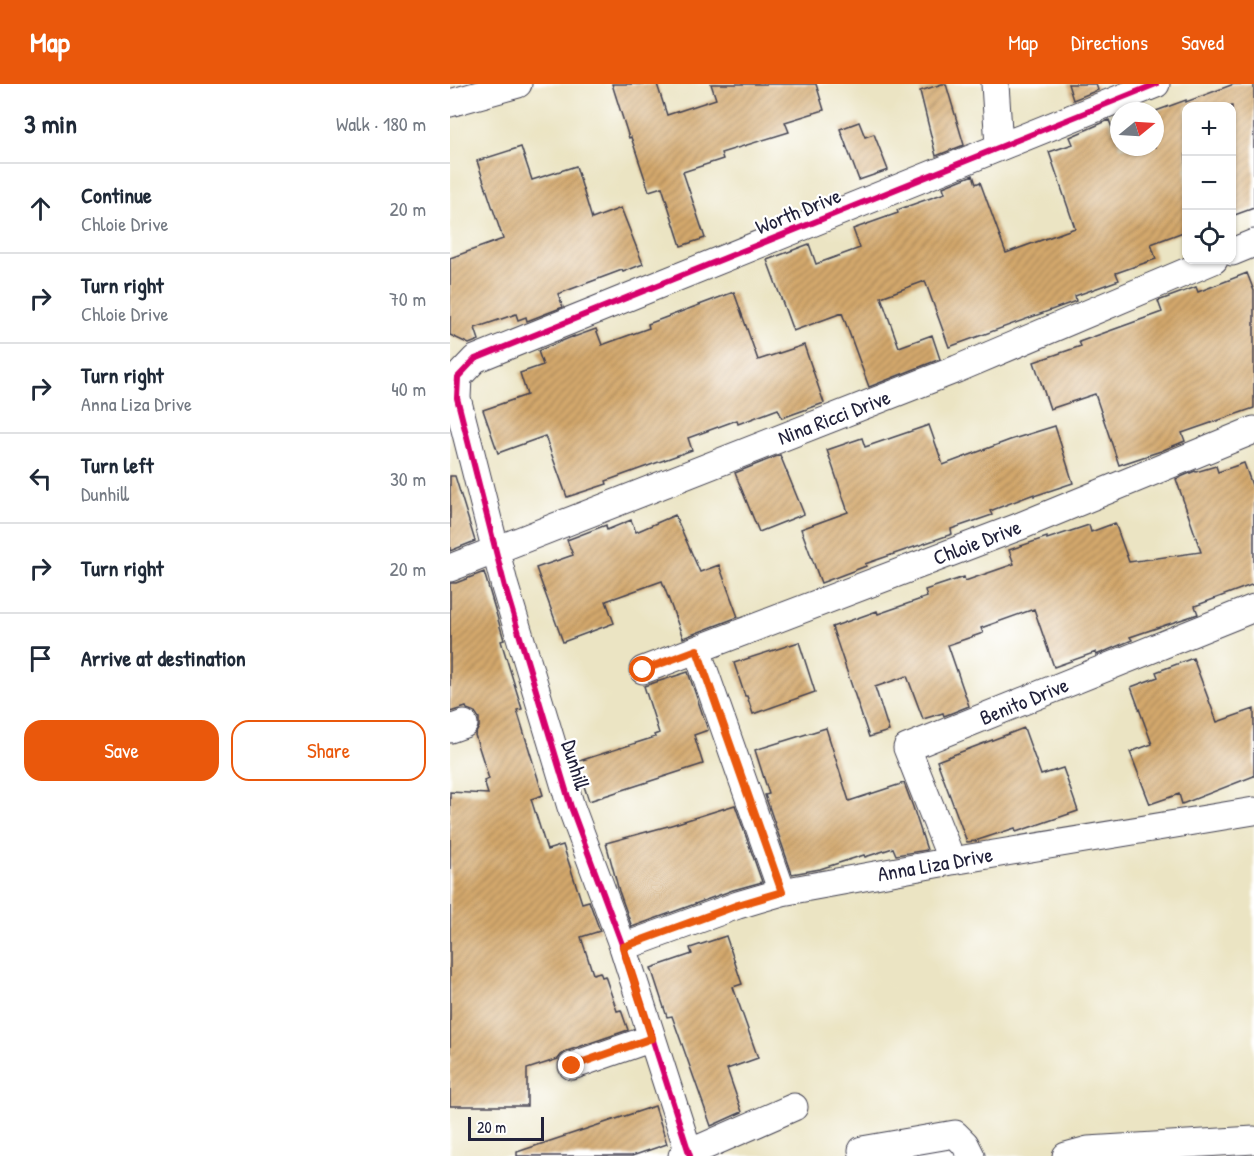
<!DOCTYPE html>
<meta charset="utf-8">
<style>
:root{--surface:#fff;--page:#f6f6f7;--text:#1f2937;--muted:#747a83;--line:#e0e1e3;--accent:#ea580c}
body{margin:0;font-family:"Patrick Hand",sans-serif;background:var(--page);color:var(--text)}
.controls{position:absolute;right:18px;top:18px;display:grid;overflow:hidden;border-radius:12px;box-shadow:0 2px 4px #0004}
.controls button{width:54px;height:54px;display:grid;place-items:center;padding:0;border:0;border-bottom:2px solid var(--line);background:var(--surface);color:var(--text);font:30px sans-serif}
.compass{position:absolute;left:660px;top:18px;width:54px;height:54px;border-radius:50%;background:var(--surface);box-shadow:0 2px 4px #0004;rotate:72deg}
.scale{position:absolute;left:18px;bottom:15px;width:76px;box-sizing:border-box;padding-left:6px;border:3px solid #22223b;border-top:0;font-size:16px;line-height:21px;white-space:nowrap;color:#22223b;-webkit-text-stroke:4px #fff;paint-order:stroke}
.stop{position:absolute;width:18px;height:18px;margin:-14px;border:4px solid #ea580c;border-radius:50%;background:#fff}
.stop.end{background:#ea580c;border-color:#fff;box-shadow:0 2px 6px #0008}
.list{margin:0;padding:0;list-style:none}
h2{display:flex;justify-content:space-between;align-items:center;height:78px;margin:0;padding:0 24px;font-size:26px}
h2 small{font-size:20px;font-weight:400;color:var(--muted)}
.list li{display:grid;grid-template-columns:39px 1fr auto;gap:18px;align-items:center;box-sizing:border-box;height:90px;padding:0 24px;border-top:2px solid var(--line)}
.list b{display:block;font-size:22px;white-space:nowrap}
.list p{margin:0;font-size:20px;white-space:nowrap;color:var(--muted)}
.list em{font-size:20px;font-style:normal;color:var(--muted)}
.actions{display:flex;gap:12px;padding:18px 24px}
.actions a{flex:1;padding:14px 0;border:2px solid var(--accent);border-radius:18px;text-align:center;font-size:21px;color:var(--accent)}
.actions .main{background:var(--accent);color:#fff}
.icon{flex:none;width:33px;height:33px;fill:none;stroke:currentColor;stroke-width:2;stroke-linecap:round;stroke-linejoin:round}
.map{position:relative;flex:none;width:804px;height:1072px;overflow:hidden}
header{display:flex;align-items:center;gap:36px;box-sizing:border-box;height:84px;padding:0 30px;background:var(--accent);color:#fff}
header strong{font-size:28px}
nav{display:flex;gap:33px;margin-inline-start:auto;font-size:21px}
main{display:flex}
aside{flex:1;background:var(--surface)}
.map>svg:first-child{display:block}
.building{fill:url(#building-hatch)}
.lines{fill:none;stroke-linecap:round;stroke-linejoin:round}
.minor-casing{stroke:#403f4f;stroke-width:29}
.minor{stroke:#fff;stroke-width:27}
.cycleway-casing{stroke:#fff;stroke-width:10}
.cycleway{stroke:#d6006c;stroke-width:6}
.route{stroke:#ea580c;stroke-width:8}
.labels{text-anchor:middle;dominant-baseline:central;stroke-width:4.5;stroke-linejoin:round;paint-order:stroke}
.street-label{font-size:21px;fill:#22223b;stroke:#fff}
</style>
<header>
<strong>Map</strong>
<nav><a>Map</a><a>Directions</a><a>Saved</a></nav>
</header>
<main>
<aside>
<h2>3 min<small>Walk · 180 m</small></h2>
<ul class="list">
<li><svg class="icon" aria-label="ahead" viewBox="0 0 24 24"><path d="M12 20V5M6 11l6-6 6 6"/></svg><div><b>Continue</b><p>Chloie Drive</p></div><em>20 m</em></li>
<li><svg class="icon" aria-label="right" viewBox="0 0 24 24"><path d="M7 20v-9h11M14 6l5 5-5 5"/></svg><div><b>Turn right</b><p>Chloie Drive</p></div><em>70 m</em></li>
<li><svg class="icon" aria-label="right" viewBox="0 0 24 24"><path d="M7 20v-9h11M14 6l5 5-5 5"/></svg><div><b>Turn right</b><p>Anna Liza Drive</p></div><em>40 m</em></li>
<li><svg class="icon" aria-label="left" viewBox="0 0 24 24"><path d="M17 20v-9H6M10 6l-5 5 5 5"/></svg><div><b>Turn left</b><p>Dunhill</p></div><em>30 m</em></li>
<li><svg class="icon" aria-label="right" viewBox="0 0 24 24"><path d="M7 20v-9h11M14 6l5 5-5 5"/></svg><div><b>Turn right</b></div><em>20 m</em></li>
<li><svg class="icon" aria-label="arrive" viewBox="0 0 24 24"><path d="M6 21V4h12l-3 4 3 4H6"/></svg><div><b>Arrive at destination</b></div></li>
</ul>
<div class="actions"><a class="main">Save</a><a>Share</a></div>
</aside>
<div class="map">
<svg width="804" height="1072" viewBox="0 0 804 1072">
<defs>
<pattern id="building-hatch" width="6" height="6" patternUnits="userSpaceOnUse" patternTransform="scale(1.5)"><rect width="6" height="6" fill="#d3a86c"/><path d="M-1 1l2-2M0 6l6-6M5 7l2-2" fill="none" stroke="#ab885a"/></pattern>
</defs>
<rect width="100%" height="100%" fill="#fff"/>
<filter id="ink" filterUnits="userSpaceOnUse"><feTurbulence type="fractalNoise" baseFrequency=".0167" numOctaves="2"/><feDisplacementMap in="SourceGraphic" scale="12" xChannelSelector="R" yChannelSelector="G"/><feConvolveMatrix kernelMatrix="1 2 1 2 8 2 1 2 1" color-interpolation-filters="sRGB"/></filter>
<filter id="wash" filterUnits="userSpaceOnUse"><feTurbulence type="fractalNoise" baseFrequency=".008" numOctaves="4" result="noise"/><feDisplacementMap in="SourceGraphic" scale="24" xChannelSelector="R" yChannelSelector="G"/><feGaussianBlur stdDeviation="1.35" result="paint"/><feColorMatrix in="noise" values="0 0 0 0 0 0 0 0 0 0 0 0 0 0 0 0 0 1.4 0 .05"/><feComposite in="paint" operator="in"/></filter>
<g filter="url(#wash)">
<rect width="100%" height="100%" fill="#ebe4c3"/>
<g id="blocks">
<!-- building -->
<path class="building" d="M 162,0 L 207,0 L 217,31 L 266,15 L 261,0 L 366,0 L 374,26 L 335,38 L 339,48 L 271,69 L 273,75 L 233,88 L 255,154 L 231,162 L 212,103 L 199,107 L 181,53 L 179,54 Z
M 492,0 L 496,0 L 514,61 L 486,72 L 470,7 Z
M 618,0 L 646,0 L 648,6 L 623,16 Z
M 784,0 L 804,0 L 804,124 L 782,132 L 782,22 L 736,22 L 736,147 L 701,160 L 706,175 L 666,189 L 669,196 L 625,212 L 626,217 L 499,263 L 475,197 L 431,213 L 449,263 L 482,251 L 490,275 L 419,303 L 392,229 L 343,247 L 317,176 L 359,160 L 366,180 L 410,164 L 403,145 L 448,129 L 447,126 L 495,109 L 493,103 L 523,91 L 526,100 L 530,98 L 556,169 L 625,144 L 599,68 L 623,60 L 620,53 L 659,36 L 663,46 L 669,44 L 669,63 L 705,63 L 705,31 L 708,31 L 706,27 L 736,16 L 736,18 Z
M 409,38 L 415,53 L 424,50 L 438,86 L 409,96 L 390,45 Z
M 71,63 L 82,96 L 126,82 L 142,135 L 171,124 L 193,180 L 173,188 L 172,186 L 108,210 L 113,223 L 77,237 L 76,233 L 68,236 L 66,230 L 25,244 L 29,256 L 19,260 L 0,251 L 0,174 L 53,155 L 27,77 Z
M 797,189 L 804,207 L 804,324 L 732,349 L 735,357 L 711,367 L 669,381 L 645,310 L 600,325 L 584,278 L 631,262 L 629,258 L 712,228 L 708,217 L 746,203 L 748,208 Z
M 284,208 L 308,276 L 354,261 L 374,319 L 332,334 L 328,325 L 288,340 L 287,336 L 238,354 L 242,366 L 156,397 L 157,400 L 117,413 L 95,352 L 48,369 L 33,326 L 77,311 L 70,289 L 93,281 L 88,267 L 124,252 L 124,253 L 146,245 L 152,261 L 199,244 L 198,240 Z
M 479,341 L 493,381 L 560,356 L 605,342 L 623,399 L 584,412 L 584,410 L 540,427 L 542,431 L 501,445 L 502,450 L 415,480 L 416,482 L 371,499 L 351,445 L 398,428 L 377,366 L 412,354 L 415,363 Z
M 330,371 L 354,430 L 309,448 L 285,389 Z
M 794,379 L 804,407 L 804,500 L 745,522 L 748,530 L 680,553 L 682,556 L 646,571 L 646,568 L 604,583 L 584,525 L 531,544 L 533,549 L 498,561 L 519,622 L 494,632 L 493,629 L 473,635 L 457,592 L 425,603 L 439,647 L 419,653 L 382,543 L 427,527 L 428,530 L 477,513 L 475,506 L 514,493 L 515,497 L 564,480 L 559,466 L 597,453 L 597,455 L 639,441 L 641,448 L 665,439 L 679,478 L 751,468 L 726,395 L 745,387 L 746,388 L 766,382 L 768,388 Z
M 0,392 L 5,392 L 25,457 L 0,467 Z
M 225,431 L 250,488 L 269,481 L 288,533 L 233,554 L 212,497 L 156,517 L 164,539 L 113,558 L 86,484 L 123,471 L 117,456 L 156,441 L 157,446 L 181,436 L 186,448 Z
M 34,488 L 54,556 L 51,557 L 72,625 L 67,626 L 93,711 L 81,715 L 97,766 L 113,761 L 132,819 L 139,817 L 150,847 L 131,853 L 143,890 L 150,888 L 152,893 L 155,892 L 167,927 L 171,926 L 178,946 L 117,967 L 111,971 L 108,975 L 77,985 L 77,1022 L 0,1022 L 0,708 L 38,710 L 34,697 L 39,695 L 25,651 L 29,643 L 29,634 L 25,628 L 17,625 L 16,623 L 0,628 L 0,499 L 6,499 Z
M 349,558 L 365,608 L 303,630 L 297,612 L 295,612 L 284,579 Z
M 743,574 L 767,638 L 804,625 L 804,692 L 732,720 L 729,710 L 700,720 L 680,668 L 702,660 L 681,603 L 708,593 L 706,588 Z
M 238,588 L 258,646 L 244,651 L 253,680 L 139,717 L 126,678 L 205,653 L 204,651 L 209,649 L 194,602 Z
M 376,644 L 399,717 L 454,699 L 463,723 L 477,766 L 446,771 L 443,764 L 415,773 L 414,771 L 370,785 L 342,790 L 315,711 L 319,710 L 305,666 Z
M 574,644 L 591,691 L 613,684 L 628,727 L 566,748 L 565,744 L 525,757 L 517,758 L 487,677 Z
M 285,721 L 312,798 L 283,806 L 182,843 L 169,807 L 156,759 L 218,742 Z
M 276,852 L 292,900 L 283,903 L 308,974 L 277,985 L 292,1028 L 261,1042 L 222,932 L 217,933 L 201,884 L 242,870 L 240,864 Z
M 205,1022 L 217,1060 L 182,1072 L 67,1072 L 67,1068 Z"/>
</g>
</g>
<g filter="url(#ink)">
<use href="#blocks" fill-opacity="0" stroke="#403f4f" stroke-width="1.5"/>
<g class="lines">
<!-- minor casing -->
<g class="minor-casing">
<path id="minor" d="M 545,0 L 549,62
M 0,19 L 68,0
M 782,168 L 804,159
M 0,484 L 507,285 L 764,176
M 247,566 L 332,808
M 193,586 L 568,443 L 804,346
M 0,645 L 14,640
M 502,777 L 457,664 L 804,524
M 173,863 L 288,821 L 332,808 L 502,777 L 804,727
M 122,982 L 202,954
M 412,1066 L 505,1050 L 515,1060 L 521,1072
M 232,1072 L 344,1023
M 240,1072 L 173,863 L 121,723 L 55,503 L 7,314 L 8,293 L 25,275 L 706,0
M 616,1072 L 638,1066 L 804,1056"/>
</g>
<!-- minor -->
<use href="#minor" class="minor"/>
<!-- cycleway casing -->
<g class="cycleway-casing">
<path id="cycleway" d="M 240,1072 L 173,863 L 121,723 L 55,503 L 7,314 L 8,293 L 25,275 L 706,0"/>
</g>
<!-- cycleway -->
<use href="#cycleway" class="cycleway"/>
</g>
</g>
<g class="lines" filter="url(#ink)">
<!-- route -->
<path class="route" d="M 122,982 L 202,954 L 173,863 L 288,821 L 332,808 L 247,566 L 193,586"/>
</g>
<g class="labels">
<!-- street labels -->
<g class="street-label">
<text transform="translate(348 127) rotate(-22)">Worth Drive</text>
<text transform="translate(384 333) rotate(-21)">Nina Ricci Drive</text>
<text transform="translate(527 458) rotate(-21)">Chloie Drive</text>
<text transform="translate(574 617) rotate(-22)">Benito Drive</text>
<text transform="translate(126 681) rotate(73)">Dunhill</text>
<text transform="translate(485 780) rotate(-10)">Anna Liza Drive</text>
</g>
</g>
</svg>
<div class="controls">
<button>+</button>
<button>−</button>
<button><svg class="icon" aria-label="locate" viewBox="0 0 24 24"><circle cx="12" cy="12" r="6"/><path d="M12 2v4M12 18v4M2 12h4M18 12h4"/></svg></button>
</div>
<svg class="compass" viewBox="-18 -18 36 36"><path d="M0-13l5 13h-10z" fill="#e53935"/><path d="M0 13l5-13h-10z" fill="#747a83"/></svg>
<div class="scale">20 m</div>
<div class="stop" style="left:193px;top:586px"></div>
<div class="stop end" style="left:122px;top:982px"></div>
</div>
</main>
